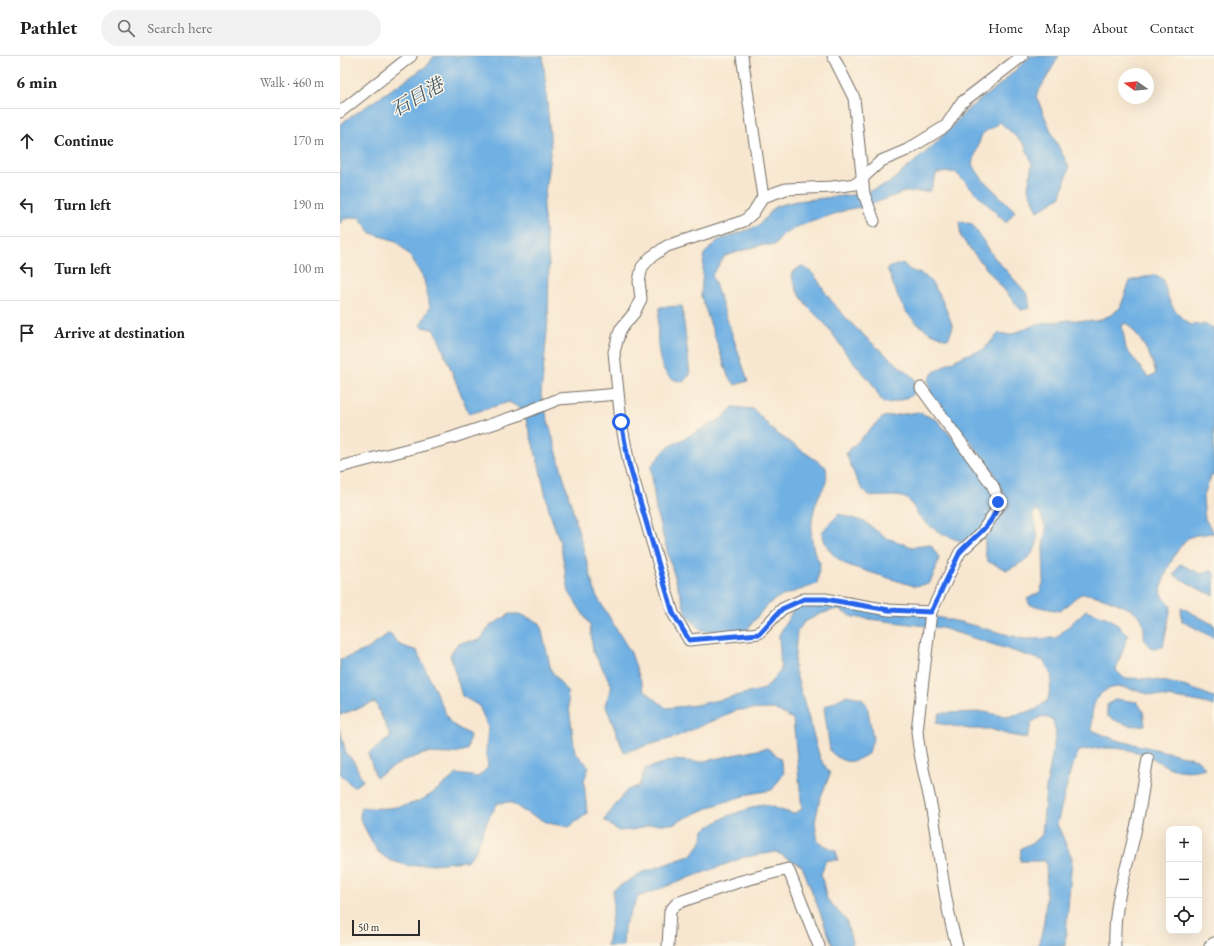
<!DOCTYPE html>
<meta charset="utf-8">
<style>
:root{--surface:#fff;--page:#f2f2f2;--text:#222;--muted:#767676;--line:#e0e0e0}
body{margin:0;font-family:"EB Garamond","Noto Serif SC",serif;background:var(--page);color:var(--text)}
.controls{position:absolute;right:12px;bottom:12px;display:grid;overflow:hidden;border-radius:8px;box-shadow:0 4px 16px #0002}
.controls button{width:36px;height:36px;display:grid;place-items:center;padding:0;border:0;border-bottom:1px solid var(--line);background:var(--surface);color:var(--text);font:20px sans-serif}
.compass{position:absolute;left:778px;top:12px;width:36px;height:36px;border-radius:50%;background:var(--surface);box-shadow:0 4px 16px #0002;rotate:285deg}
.scale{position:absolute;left:12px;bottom:10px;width:68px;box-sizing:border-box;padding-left:4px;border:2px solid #2b2b2b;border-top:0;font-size:11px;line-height:14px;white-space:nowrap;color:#2b2b2b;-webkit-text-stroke:3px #fcf5e5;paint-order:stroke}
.stop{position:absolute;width:12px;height:12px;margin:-9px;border:3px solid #2563eb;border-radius:50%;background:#fff}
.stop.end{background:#2563eb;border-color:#fff;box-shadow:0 1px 4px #0008}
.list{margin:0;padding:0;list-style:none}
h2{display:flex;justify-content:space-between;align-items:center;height:52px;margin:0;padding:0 16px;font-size:17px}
h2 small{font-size:13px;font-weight:400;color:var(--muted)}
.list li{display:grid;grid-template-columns:26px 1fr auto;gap:12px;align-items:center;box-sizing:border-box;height:64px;padding:0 16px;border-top:1px solid var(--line)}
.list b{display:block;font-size:15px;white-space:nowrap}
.list em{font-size:13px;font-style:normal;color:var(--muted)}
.icon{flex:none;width:22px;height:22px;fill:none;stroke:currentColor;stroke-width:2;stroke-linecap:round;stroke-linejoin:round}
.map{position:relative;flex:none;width:874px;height:890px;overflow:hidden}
header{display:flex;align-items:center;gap:24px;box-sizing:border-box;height:56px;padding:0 20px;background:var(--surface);border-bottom:1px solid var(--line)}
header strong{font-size:19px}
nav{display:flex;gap:22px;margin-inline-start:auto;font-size:14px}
.search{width:280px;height:36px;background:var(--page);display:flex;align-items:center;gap:10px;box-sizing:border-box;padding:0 14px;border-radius:22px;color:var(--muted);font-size:15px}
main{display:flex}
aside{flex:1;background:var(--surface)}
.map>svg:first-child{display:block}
.water{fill:#6fb0e3;stroke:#4d6e87;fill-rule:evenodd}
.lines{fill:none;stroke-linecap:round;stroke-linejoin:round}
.minor-casing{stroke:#736d65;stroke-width:13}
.minor{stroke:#fff;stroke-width:11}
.route{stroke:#2563eb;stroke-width:5}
.labels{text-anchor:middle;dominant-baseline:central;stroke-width:3;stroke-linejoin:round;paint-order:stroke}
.water-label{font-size:19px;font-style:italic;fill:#435a6b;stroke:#fcf5e5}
</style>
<header>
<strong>Pathlet</strong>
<div class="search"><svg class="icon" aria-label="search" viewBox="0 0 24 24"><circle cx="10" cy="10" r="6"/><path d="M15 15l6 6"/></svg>Search here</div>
<nav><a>Home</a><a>Map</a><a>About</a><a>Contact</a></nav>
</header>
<main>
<aside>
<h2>6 min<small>Walk · 460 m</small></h2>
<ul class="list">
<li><svg class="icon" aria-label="ahead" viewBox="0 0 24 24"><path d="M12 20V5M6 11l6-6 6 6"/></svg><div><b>Continue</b></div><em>170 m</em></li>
<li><svg class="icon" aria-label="left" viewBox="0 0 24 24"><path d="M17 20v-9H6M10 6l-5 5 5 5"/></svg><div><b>Turn left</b></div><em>190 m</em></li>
<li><svg class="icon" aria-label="left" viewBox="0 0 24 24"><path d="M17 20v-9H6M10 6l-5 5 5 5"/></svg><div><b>Turn left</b></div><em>100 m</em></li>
<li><svg class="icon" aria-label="arrive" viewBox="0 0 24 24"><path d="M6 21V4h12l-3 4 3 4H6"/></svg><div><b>Arrive at destination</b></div></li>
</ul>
</aside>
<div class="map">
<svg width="874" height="890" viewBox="0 0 874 890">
<rect width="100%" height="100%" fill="#fcf5e5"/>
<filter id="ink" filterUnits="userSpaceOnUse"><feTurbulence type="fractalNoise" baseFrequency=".025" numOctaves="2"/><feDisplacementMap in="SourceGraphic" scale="8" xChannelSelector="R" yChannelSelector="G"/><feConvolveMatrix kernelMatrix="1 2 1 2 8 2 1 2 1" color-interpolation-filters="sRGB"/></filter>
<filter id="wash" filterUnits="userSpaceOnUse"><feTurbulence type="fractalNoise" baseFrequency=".012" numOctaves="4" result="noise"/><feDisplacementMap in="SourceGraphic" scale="16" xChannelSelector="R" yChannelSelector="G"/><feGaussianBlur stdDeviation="0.9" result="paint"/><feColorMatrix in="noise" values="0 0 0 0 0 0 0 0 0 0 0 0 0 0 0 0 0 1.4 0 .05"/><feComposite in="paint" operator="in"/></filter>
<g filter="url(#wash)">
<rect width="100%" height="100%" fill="#f8e7d0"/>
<!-- water -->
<path class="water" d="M 94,0 L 203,0 L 211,91 L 203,152 L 209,208 L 208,264 L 201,339 L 256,539 L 291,597 L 304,634 L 326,652 L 357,649 L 425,633 L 441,614 L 439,579 L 456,549 L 494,546 L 543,550 L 620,566 L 684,583 L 716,582 L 746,554 L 771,563 L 788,579 L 776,614 L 784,622 C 819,622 842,628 874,641 L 874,650 C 854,643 834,643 814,639 C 803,638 792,631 781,631 C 755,631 750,652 752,674 L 776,684 L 857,703 L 865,712 C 852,716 839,716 826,710 C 819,707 814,702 807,699 C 783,691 763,690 739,695 L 731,713 L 717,768 L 732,802 L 725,890 L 697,890 C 707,874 707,824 706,805 L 680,805 L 681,792 L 692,787 L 702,779 L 706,733 L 716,677 L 713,664 L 702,660 L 692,666 L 687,682 L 669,679 L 650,673 L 630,673 L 596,667 L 600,657 L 645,656 L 666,661 L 695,654 L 708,644 L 712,621 L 704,605 L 602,572 L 513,561 L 497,553 L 480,558 L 464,566 L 457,576 L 454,611 L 480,702 L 490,718 L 480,743 L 475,766 L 478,786 L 496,795 L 498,804 L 486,804 L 481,818 L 487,843 L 506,864 L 513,890 L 493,890 L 462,810 L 436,796 L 405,801 L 298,841 L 284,870 L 283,890 L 267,890 L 273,854 L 273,834 L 301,817 L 352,799 L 362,785 L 364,774 L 385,761 L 423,748 L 453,758 L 462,753 L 453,663 L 434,653 L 397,654 L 333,682 L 284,696 L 265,648 L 272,630 L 253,595 L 250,569 L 229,536 L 220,486 L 209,455 L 199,409 L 183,354 L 169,346 L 129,358 L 95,274 L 80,270 L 90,251 L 84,224 L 72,202 L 56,185 L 31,177 L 19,161 L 3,163 L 0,168 L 0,68 L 88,9 Z
M 690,0 L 719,0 L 696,40 L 714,82 L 729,111 L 721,140 L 698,155 L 688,132 L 692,108 L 685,89 L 660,66 L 642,78 L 632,108 L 643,124 L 675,155 L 666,167 L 615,116 L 597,117 L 590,135 L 564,136 L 527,150 L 509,153 L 459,170 L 443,178 L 435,189 L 421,189 L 385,200 L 372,219 L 408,325 L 395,329 L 388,320 L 361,240 L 364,198 L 377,185 L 418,170 L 436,150 L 457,145 L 521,138 L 548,128 L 593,90 L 628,53 L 662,27 Z
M 619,165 L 632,168 L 654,201 L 688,239 L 690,252 L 681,254 L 630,193 L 621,181 Z
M 563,207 C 572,219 577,214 586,221 C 599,232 607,256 613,271 L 608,283 C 590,279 571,266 562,249 C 556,238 552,224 547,212 Z
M 461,210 C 476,216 478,226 487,239 C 511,272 544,297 575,323 L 573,339 L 555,346 L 543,347 L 531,326 L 508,300 L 487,270 L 469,252 L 457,235 L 451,218 Z
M 813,219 L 823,223 C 828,245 832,255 850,269 L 864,268 L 874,272 L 874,419 L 871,420 L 863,442 L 865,463 L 874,477 C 866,478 857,478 850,481 C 839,486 818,527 822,538 C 824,542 828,547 831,551 L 823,591 L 812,592 L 804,583 C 804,574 805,567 799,559 C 793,552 752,536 742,538 C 735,540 726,551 720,555 L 690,549 L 687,543 L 700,536 L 704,524 L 703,491 L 706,472 L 698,454 L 692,458 C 705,488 695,502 667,514 L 647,505 L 645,496 L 645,483 L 668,449 C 655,406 618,374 591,339 L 588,324 L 593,317 L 607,308 L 628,298 L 643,294 L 659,277 L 670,279 L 697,268 L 730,264 L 756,265 L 771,259 L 780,252 L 790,225 ZM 787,267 C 799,280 813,301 816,318 L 808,321 L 786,293 L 782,269 Z
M 342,250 L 350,319 L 343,326 C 339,325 334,324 331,322 C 314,310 317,269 320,251 Z
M 393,351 L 413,353 L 435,376 L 486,411 C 488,430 485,427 478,442 C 470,461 468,490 480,507 L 477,528 L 437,542 L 425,551 L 406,575 L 389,580 L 362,574 L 347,560 L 332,512 L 316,455 L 311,410 L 328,391 L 381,363 Z
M 578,356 L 597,364 L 657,434 L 660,447 L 639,475 L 624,486 C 609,482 590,473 579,460 C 575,455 572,446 567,443 C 553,435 533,447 523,434 C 516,425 510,408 506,397 L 543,361 Z
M 499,458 L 525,466 L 544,481 L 572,491 L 591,489 L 599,502 L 595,516 L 589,528 L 574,530 L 507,509 C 492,499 486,494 482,476 Z
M 840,508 L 861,518 L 871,515 L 874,517 L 874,539 L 861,534 L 834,519 Z
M 841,551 L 874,569 L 874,582 L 842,565 Z
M 170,558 L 180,558 L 200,567 L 211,614 L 227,636 L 235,696 L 249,711 L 244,724 L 247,758 L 229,771 L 208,767 L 185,756 L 170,746 L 158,747 L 148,763 L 135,797 L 126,805 L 69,810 L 49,804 L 37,795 L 20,763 L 21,751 C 40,754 62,752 79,745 C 93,739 106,726 117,718 L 138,721 L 148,711 L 146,695 L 148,671 L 139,650 L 122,640 L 110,599 L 118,587 L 140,584 L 150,570 Z
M 49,577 L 60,589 L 77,595 L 110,667 L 130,679 L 127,694 L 110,698 L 87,697 L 65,704 L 36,721 L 28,698 L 51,681 L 35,646 L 0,659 L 0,604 L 28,593 Z
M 507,639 L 521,642 L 527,649 L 533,682 L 529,697 C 512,708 505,709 490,695 L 484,651 Z
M 776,643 L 797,646 L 803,655 L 805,669 C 790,672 780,667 767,660 L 767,649 Z
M 0,674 L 6,697 L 14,706 L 23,725 L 13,731 L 0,717 Z
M 427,692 L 440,702 L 444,717 L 432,734 L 409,738 L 370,751 L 332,768 L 312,768 L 293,774 L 278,775 L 264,764 L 287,734 L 299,730 L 305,713 L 333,704 L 359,706 Z"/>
</g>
<g filter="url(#ink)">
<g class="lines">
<!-- minor casing -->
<g class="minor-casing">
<path id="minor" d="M 402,0 L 423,141
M 493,0 L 514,42 L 524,138 L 534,165
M 0,56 L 71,0
M 581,332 L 653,430 L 658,446 L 657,453 L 641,477 L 620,496 L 591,556 L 577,675 C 579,702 587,727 592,754 C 600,799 604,846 617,890
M 0,411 L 111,382 L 179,359 L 219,343 L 278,338
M 591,556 L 549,554 L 485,543 L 464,543 L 442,553 L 419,577 L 349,584 L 333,557 L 289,408 L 281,366 L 274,296 L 280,274 L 294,257 L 301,243 L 299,225 L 302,211 L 311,201 L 327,190 L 404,165 L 413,157 L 423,141 L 446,133 L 492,131 L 516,128 L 541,105 L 567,94 L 606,70 L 621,47 L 682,0
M 328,890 L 330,855 L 337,847 L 398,826 L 448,813 L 479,890
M 775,890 C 773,845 786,818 795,776 C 801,752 803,727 808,703
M 870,890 L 874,887"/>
</g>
<!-- minor -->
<use href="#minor" class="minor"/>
</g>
</g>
<g class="lines" filter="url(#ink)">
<!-- route -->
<path class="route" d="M 281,366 L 289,408 L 333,557 L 349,584 L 419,578 L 442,553 L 464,543 L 485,543 L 549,554 L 591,556 L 620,496 C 634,480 655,469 658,446"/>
</g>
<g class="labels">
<!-- water labels -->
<g class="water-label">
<text transform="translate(77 41) rotate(-30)">石目港</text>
</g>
</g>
</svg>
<div class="controls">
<button>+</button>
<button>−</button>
<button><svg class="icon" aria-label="locate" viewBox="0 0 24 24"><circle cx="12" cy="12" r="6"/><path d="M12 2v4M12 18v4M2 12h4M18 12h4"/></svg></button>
</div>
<svg class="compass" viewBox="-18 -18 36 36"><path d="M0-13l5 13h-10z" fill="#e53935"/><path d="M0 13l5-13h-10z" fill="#767676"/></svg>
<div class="scale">50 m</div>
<div class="stop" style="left:281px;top:366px"></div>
<div class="stop end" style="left:658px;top:446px"></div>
</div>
</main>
